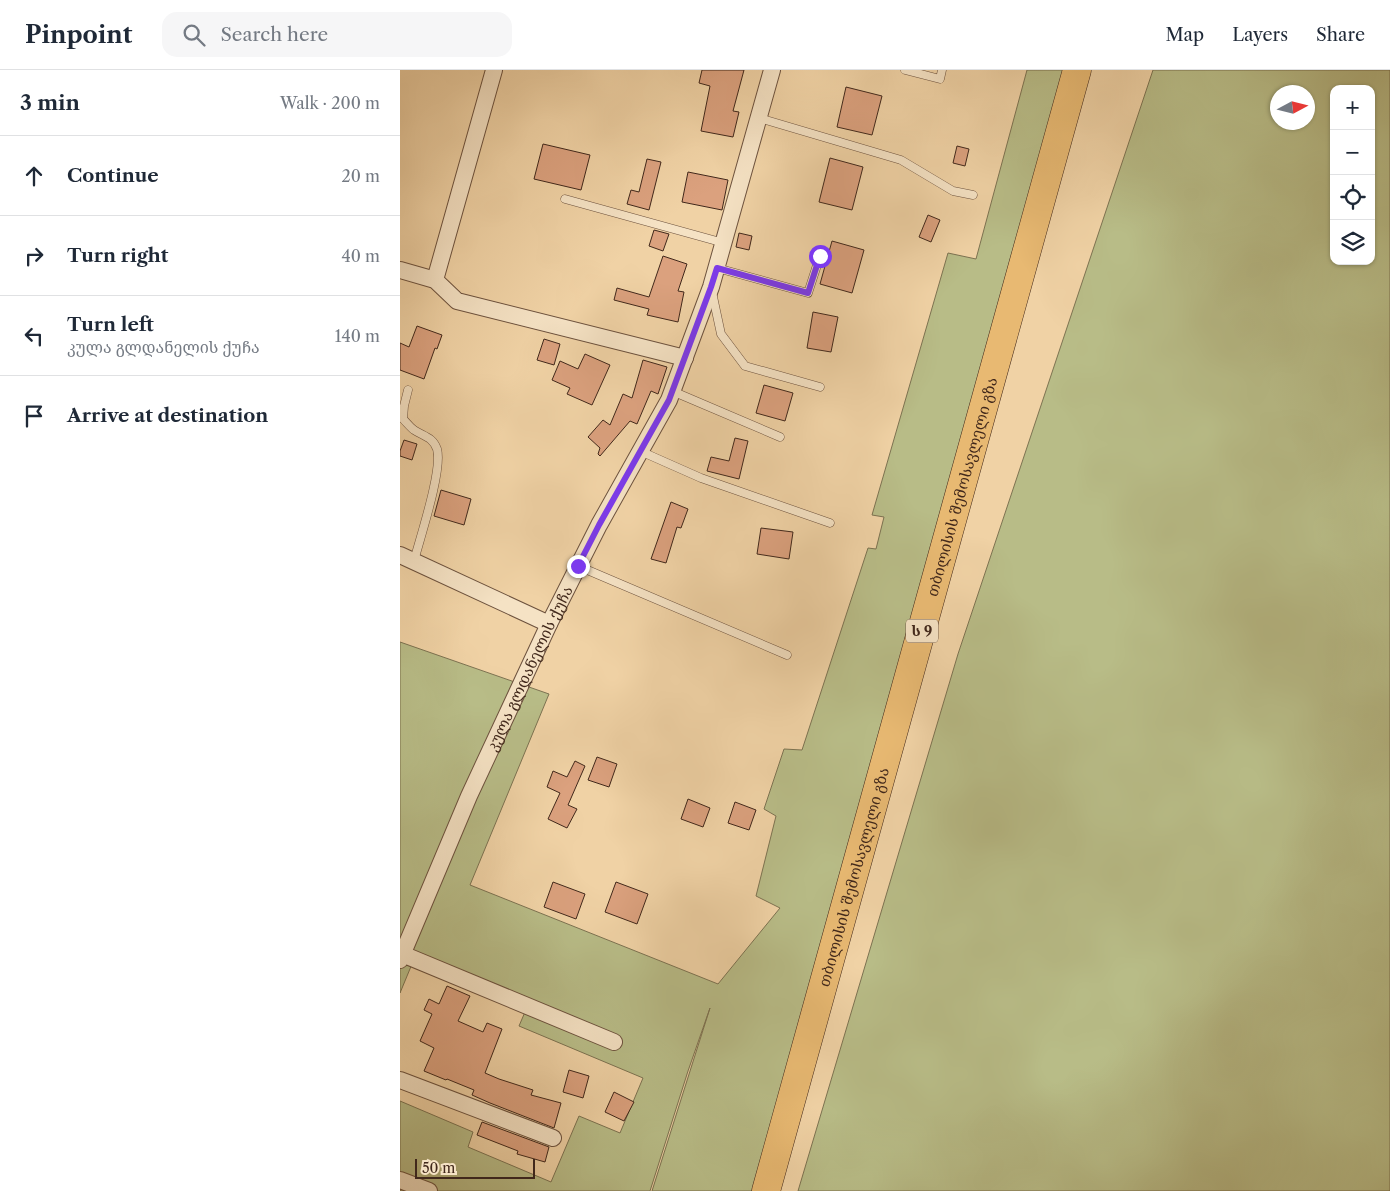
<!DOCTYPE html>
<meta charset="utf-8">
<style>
:root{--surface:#fff;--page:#f6f6f7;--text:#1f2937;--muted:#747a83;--line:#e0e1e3}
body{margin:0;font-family:"Libre Caslon Text","Noto Serif Georgian",serif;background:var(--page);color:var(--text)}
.controls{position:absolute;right:15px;top:15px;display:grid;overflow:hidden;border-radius:10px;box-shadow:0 1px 4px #0004}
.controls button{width:45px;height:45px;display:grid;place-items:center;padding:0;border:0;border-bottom:1px solid var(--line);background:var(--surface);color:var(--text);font:25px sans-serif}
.compass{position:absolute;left:870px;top:15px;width:45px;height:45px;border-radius:50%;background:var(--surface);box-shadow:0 1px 4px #0004;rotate:83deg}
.scale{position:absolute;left:15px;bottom:12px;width:120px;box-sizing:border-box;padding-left:5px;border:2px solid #41281b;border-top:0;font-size:14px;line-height:18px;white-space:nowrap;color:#41281b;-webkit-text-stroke:4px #f5e2c4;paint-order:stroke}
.stop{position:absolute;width:15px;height:15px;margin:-11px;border:4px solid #7c3aed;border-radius:50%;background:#fff}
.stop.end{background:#7c3aed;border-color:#fff;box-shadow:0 1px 5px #0008}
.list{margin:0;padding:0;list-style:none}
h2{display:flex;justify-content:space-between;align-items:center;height:65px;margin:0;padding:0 20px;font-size:21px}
h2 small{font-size:16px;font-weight:400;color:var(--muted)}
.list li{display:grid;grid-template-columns:32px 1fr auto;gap:15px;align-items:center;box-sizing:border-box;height:80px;padding:0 20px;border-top:1px solid var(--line)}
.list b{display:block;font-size:19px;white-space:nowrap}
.list p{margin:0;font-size:16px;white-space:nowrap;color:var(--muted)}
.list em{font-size:16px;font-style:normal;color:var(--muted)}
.icon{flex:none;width:28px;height:28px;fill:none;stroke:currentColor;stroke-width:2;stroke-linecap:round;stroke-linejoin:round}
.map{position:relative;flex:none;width:990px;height:1121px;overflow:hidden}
header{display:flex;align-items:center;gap:30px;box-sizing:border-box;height:70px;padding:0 25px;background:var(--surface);border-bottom:1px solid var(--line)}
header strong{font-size:24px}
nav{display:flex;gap:28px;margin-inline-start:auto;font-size:18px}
.search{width:350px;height:45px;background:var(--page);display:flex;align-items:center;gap:12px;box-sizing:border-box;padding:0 18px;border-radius:15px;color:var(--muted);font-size:19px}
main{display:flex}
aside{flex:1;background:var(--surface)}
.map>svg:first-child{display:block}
.green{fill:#b8bc87;stroke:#7c7251;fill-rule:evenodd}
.building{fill:#dba17e;stroke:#41281b}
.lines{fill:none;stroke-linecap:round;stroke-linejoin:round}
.lane-casing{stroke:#6d523e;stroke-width:9}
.street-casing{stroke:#6d523e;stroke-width:18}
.highway-casing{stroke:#41281b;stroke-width:29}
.lane{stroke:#f5e2c4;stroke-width:8}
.street{stroke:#f5e2c4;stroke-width:16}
.highway{stroke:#e8b972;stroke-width:28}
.route{stroke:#7c3aed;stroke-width:6}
.labels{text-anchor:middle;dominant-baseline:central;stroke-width:5;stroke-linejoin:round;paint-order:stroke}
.shield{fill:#f5e2c4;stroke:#77604e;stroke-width:1}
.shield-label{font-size:14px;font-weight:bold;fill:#41281b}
.street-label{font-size:15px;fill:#41281b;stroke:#f5e2c4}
</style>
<header>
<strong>Pinpoint</strong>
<div class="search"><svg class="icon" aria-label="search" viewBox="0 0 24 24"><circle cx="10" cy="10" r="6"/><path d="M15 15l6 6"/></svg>Search here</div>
<nav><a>Map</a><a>Layers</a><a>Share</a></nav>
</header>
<main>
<aside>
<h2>3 min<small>Walk · 200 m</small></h2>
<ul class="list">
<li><svg class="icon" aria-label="ahead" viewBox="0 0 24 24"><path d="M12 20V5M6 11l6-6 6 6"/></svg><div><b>Continue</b></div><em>20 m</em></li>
<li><svg class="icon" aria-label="right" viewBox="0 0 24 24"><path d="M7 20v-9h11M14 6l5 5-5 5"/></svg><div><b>Turn right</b></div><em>40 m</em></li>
<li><svg class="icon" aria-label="left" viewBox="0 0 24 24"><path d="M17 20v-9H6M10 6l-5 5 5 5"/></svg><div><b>Turn left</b><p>კულა გლდანელის ქუჩა</p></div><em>140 m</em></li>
<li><svg class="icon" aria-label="arrive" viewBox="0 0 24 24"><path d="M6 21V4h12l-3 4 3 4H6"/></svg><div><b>Arrive at destination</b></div></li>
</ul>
</aside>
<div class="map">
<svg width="990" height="1121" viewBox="0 0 990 1121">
<rect width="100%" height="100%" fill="#f0d2a5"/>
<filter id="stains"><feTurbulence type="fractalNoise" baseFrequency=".004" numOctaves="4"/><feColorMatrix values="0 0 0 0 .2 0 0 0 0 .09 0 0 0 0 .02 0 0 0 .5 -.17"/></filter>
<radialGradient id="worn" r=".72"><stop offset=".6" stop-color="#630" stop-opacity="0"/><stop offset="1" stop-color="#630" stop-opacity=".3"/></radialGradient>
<!-- green -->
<path class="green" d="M 627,0 L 663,0 L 352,1121 L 252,1121 L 310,938 L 288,1001 L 250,1121 L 0,1121 L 0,1031 L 73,1062 L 68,1077 L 151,1112 L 179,1046 L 220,1063 L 243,1008 L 119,956 L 125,942 L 12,894 L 0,923 L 0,572 L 149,624 L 70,815 L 318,914 L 380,838 L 356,826 L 376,746 L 364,739 L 384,679 L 402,680 L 468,478 L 476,479 L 484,447 L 472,445 L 548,183 L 576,189 Z
M 753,0 L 990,0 L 990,1121 L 398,1121 L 558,584 ZM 934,19 L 971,19 L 971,191 L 934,191 ZM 908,22 L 908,52 L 878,52 L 878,22 Z"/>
<!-- building -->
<path class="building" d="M 302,0 L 344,0 L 333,41 L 339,42 L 333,67 L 301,61 L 310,16 L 299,13 Z
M 446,17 L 482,26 L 472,65 L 437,57 Z
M 143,74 L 190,85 L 181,120 L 134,109 Z
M 557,76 L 569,79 L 565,96 L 553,93 Z
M 430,88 L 463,97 L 452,140 L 419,132 Z
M 247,89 L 261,92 L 249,140 L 227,134 L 231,120 L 239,122 Z
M 288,102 L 328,110 L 322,140 L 282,132 Z
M 528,145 L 540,150 L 531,172 L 519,167 Z
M 254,160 L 269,164 L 263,181 L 249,176 Z
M 339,163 L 352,166 L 349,180 L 336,177 Z
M 432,171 L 464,180 L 452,223 L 420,214 Z
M 263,186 L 287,194 L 278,221 L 284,222 L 278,252 L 247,245 L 249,239 L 214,230 L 217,218 L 249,227 Z
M 413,242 L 438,247 L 431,282 L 407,278 Z
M 17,256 L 42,265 L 37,279 L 35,278 L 24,309 L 0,300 L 0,273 L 9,277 Z
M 144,269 L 160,274 L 154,295 L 137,290 Z
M 185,284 L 210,295 L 192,335 L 167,324 L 170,318 L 152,310 L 160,291 L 178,299 Z
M 243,290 L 267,297 L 258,324 L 251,321 L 237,354 L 230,351 L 200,386 L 198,384 L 200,378 L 188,367 L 203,350 L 210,355 L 223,324 L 232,328 Z
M 364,315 L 393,323 L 385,351 L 356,343 Z
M 335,368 L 348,371 L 339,409 L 307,401 L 311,387 L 329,391 Z
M 4,370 L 17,374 L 12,390 L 0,386 L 0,381 Z
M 41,420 L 71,429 L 64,455 L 34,446 Z
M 271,432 L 288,439 L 281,458 L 277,457 L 266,493 L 251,489 Z
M 361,458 L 393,462 L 389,489 L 357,484 Z
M 197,687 L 217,694 L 209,717 L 188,710 Z
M 175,691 L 185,696 L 168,735 L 177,739 L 167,758 L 148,749 L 160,723 L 147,717 L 153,701 L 167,707 Z
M 288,729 L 310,738 L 303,757 L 281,749 Z
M 335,732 L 356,740 L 349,760 L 328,753 Z
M 153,812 L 185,824 L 176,849 L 144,837 Z
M 216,812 L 248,824 L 237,854 L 205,842 Z
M 47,916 L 70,926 L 58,951 L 83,962 L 87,953 L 102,959 L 85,1003 L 99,1009 L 133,1020 L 131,1025 L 161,1033 L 154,1058 L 90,1033 L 72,1025 L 74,1020 L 47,1009 L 46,1010 L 24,1001 L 34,978 L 20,971 L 32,944 L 24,940 L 29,929 L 39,934 Z
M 169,1000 L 189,1006 L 183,1028 L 163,1022 Z
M 214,1022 L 234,1032 L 224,1051 L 205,1042 Z
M 82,1052 L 149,1077 L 145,1092 L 117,1084 L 118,1081 L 77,1065 Z"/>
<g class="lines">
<!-- lane casing -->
<g class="lane-casing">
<path id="lane" d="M 505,0 L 540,9 L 542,0
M 359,48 L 501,90 L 553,121 L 573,125
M 165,129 L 324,173
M 317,198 L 408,223 L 420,186
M 312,222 L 321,264 L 345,296 L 420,317
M 8,320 L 4,336 L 3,349 C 7,353 10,357 14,360 C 23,366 33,367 37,379 C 43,399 20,468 14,491
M 272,321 L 380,367
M 240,381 L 301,408 L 430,453
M 178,496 L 387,585"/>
</g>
<!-- street casing -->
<g class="street-casing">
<g id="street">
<path d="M 0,200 L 35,210 L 57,231 L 285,288"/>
<path d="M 35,210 L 94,0"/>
<path d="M 0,485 L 149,554"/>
<path d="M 2,884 L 214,972"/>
<path id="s1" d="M 0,890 L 69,726 L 149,554 L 199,455 L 269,330 L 311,217 L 372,0"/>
<path d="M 0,1010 L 153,1068"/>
<path d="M 0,1110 L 29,1121"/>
</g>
</g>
<!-- highway casing -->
<g class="highway-casing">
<g id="highway">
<path id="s2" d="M 366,1121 L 677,0"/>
</g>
</g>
<!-- lane -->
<use href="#lane" class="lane"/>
<!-- street -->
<use href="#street" class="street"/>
<!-- highway -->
<use href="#highway" class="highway"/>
</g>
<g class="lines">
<!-- route -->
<path class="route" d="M 178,496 L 199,455 L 269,330 L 311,217 L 317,198 L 408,223 L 420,186"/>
</g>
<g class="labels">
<!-- shield labels -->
<rect class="shield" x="506" y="549.5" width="32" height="23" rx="4"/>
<g class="shield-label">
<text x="522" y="561">ს 9</text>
</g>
<!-- street labels -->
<g class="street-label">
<text stroke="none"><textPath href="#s2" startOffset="731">თბილისის შემოსავლელი გზა</textPath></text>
<text stroke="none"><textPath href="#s1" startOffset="319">კულა გლდანელის ქუჩა</textPath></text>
<text stroke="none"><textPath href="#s2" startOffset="326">თბილისის შემოსავლელი გზა</textPath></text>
</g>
</g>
<rect width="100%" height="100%" filter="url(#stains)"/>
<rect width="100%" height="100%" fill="url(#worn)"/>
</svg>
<div class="controls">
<button>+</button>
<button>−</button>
<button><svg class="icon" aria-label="locate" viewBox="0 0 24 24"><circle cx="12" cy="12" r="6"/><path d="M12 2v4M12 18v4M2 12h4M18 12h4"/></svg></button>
<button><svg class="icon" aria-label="layers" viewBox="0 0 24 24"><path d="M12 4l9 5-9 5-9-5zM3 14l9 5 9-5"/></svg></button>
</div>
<svg class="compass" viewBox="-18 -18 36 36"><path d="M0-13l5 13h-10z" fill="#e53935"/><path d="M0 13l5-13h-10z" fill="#747a83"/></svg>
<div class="scale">50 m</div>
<div class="stop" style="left:420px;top:186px"></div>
<div class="stop end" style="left:178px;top:496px"></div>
</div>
</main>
